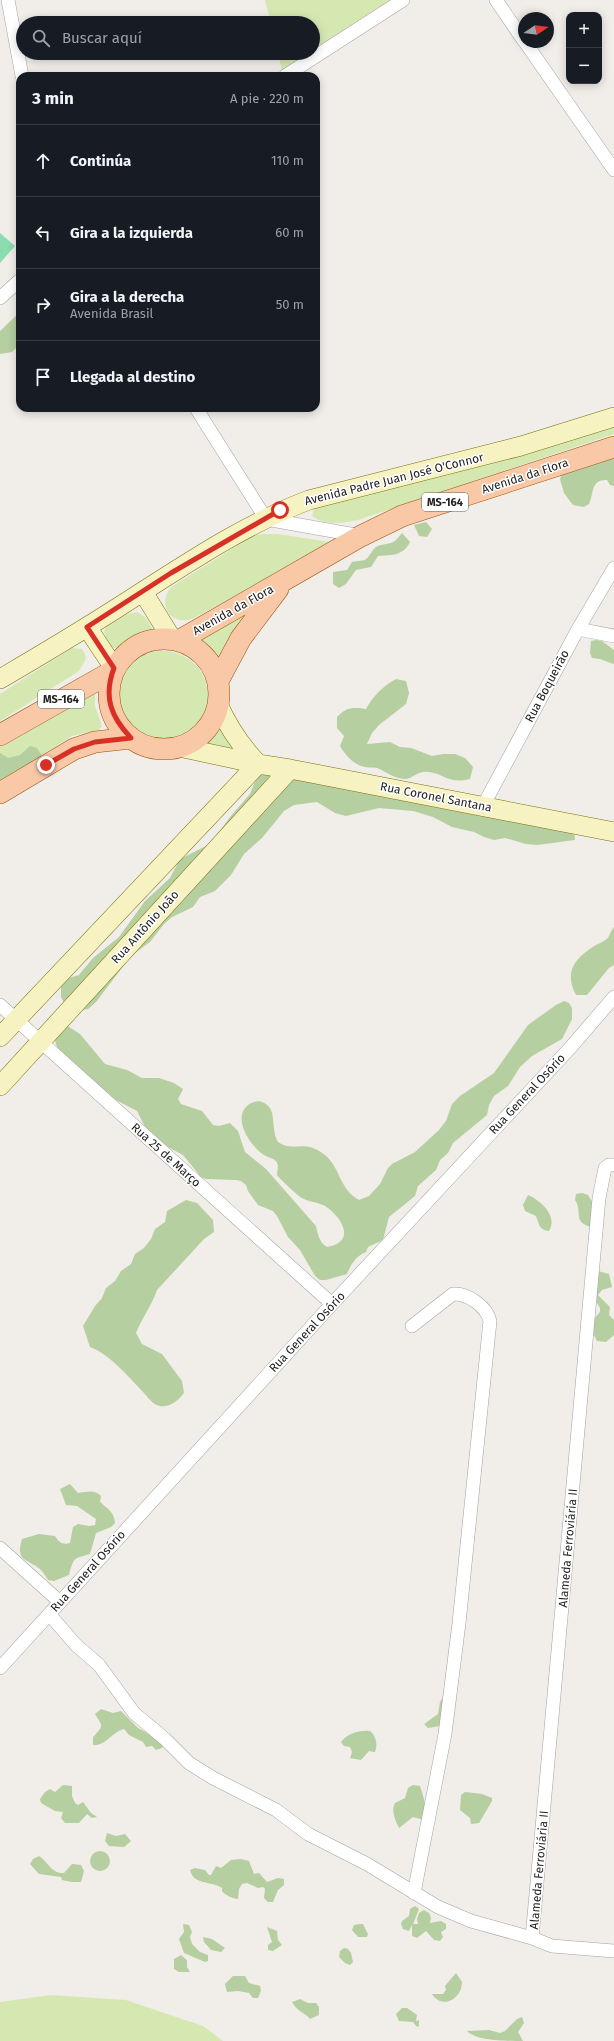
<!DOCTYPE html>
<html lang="es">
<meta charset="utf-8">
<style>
:root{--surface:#171b24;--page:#20242c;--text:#f1f3f6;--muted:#9ea1a6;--line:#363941}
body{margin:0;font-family:"Fira Sans",sans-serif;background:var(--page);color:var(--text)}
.controls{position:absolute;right:12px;top:12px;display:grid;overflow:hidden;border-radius:8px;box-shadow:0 2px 10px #0003}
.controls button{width:36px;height:36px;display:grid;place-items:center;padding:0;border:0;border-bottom:1px solid var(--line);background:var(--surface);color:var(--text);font:20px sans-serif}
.compass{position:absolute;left:518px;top:12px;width:36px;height:36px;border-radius:50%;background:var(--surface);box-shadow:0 2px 10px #0003;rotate:77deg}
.stop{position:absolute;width:12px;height:12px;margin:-9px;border:3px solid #d93025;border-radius:50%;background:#fff}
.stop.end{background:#d93025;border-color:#fff;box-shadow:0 1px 4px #0008}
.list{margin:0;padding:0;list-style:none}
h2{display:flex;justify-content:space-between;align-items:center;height:52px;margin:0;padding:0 16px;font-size:17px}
h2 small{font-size:13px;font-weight:400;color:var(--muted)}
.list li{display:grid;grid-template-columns:26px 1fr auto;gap:12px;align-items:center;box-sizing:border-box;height:72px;padding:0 16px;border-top:1px solid var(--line)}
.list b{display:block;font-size:15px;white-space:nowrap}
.list p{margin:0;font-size:13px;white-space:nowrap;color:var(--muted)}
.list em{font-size:13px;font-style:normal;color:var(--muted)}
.icon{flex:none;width:22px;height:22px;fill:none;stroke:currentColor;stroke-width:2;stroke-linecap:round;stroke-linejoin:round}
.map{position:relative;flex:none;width:614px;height:2041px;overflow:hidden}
.search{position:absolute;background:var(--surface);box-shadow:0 2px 10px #0003;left:16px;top:16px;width:304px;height:44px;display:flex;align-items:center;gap:10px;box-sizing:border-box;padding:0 14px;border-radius:22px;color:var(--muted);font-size:15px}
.panel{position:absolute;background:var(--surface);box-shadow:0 2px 10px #0003;left:16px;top:72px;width:304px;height:340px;border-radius:12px}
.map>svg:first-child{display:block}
.grass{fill:#d5e8b2}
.forest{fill:#b5cfa0}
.pitch{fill:#8bdcb0}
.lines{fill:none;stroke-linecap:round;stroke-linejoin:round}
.street-casing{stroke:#a3a3a3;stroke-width:14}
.secondary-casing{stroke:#77720a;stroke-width:20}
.primary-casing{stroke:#995107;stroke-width:22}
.street{stroke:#fff;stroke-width:13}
.secondary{stroke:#f7f2c1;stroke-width:19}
.primary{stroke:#f8c8a7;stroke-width:21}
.route{stroke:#d93025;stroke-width:5}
.labels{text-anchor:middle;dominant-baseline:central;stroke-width:3;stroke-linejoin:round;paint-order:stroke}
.shield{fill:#fff;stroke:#646464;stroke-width:1}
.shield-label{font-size:11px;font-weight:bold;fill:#222}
.street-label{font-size:12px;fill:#222;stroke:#fff}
</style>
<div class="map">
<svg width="614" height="2041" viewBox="0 0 614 2041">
<rect width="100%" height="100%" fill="#f1ede9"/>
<!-- grass -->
<path class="grass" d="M 265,0 L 392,0 L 313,51 L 313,23 L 271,23 Z
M 278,53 L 310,53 L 282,71 Z
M 614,423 L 614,434 L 358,520 C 343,523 325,526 312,516 L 314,509 L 320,506 Z
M 262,534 L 278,534 L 330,542 L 329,547 L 192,619 C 170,626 157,604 171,587 L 251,537 Z
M 137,612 C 145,616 149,621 152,629 L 151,631 C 142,634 118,651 110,648 L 104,632 L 106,626 L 127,614 Z
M 244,615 L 232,635 L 220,666 L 211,652 L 199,641 Z
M 72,648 L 82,649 L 84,652 L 86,659 L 79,671 L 0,721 L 0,694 Z
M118 696a45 45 0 1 1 90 0a45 45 0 1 1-90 0Z
M 91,689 L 95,689 L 95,706 L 102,726 L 99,730 L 72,736 L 0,781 L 0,746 Z
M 219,729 L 222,730 L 240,753 L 201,744 Z
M 51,1995 L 126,2000 L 203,2026 L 223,2041 L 0,2041 L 0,2002 Z"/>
<!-- forest -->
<path class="forest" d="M 20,312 L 20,344 L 12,352 L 0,354 L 0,331 Z
M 614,447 L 614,486 L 610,485 L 607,480 C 591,479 594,493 589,504 L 584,507 L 573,505 L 564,493 L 560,479 L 564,468 Z
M 426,522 L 432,529 L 427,537 L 419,536 L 414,525 Z
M 402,533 L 410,542 C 403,556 392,555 378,556 L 371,567 L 356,570 L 346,584 L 339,588 L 333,584 L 333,572 L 347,570 L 352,562 C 356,561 361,561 365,560 C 371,556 371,549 378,546 C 391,542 392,546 402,533 Z
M 596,640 L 602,641 L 614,650 L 614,664 C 607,662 600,658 592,658 L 590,653 L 591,641 Z
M 396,679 L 406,681 L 409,693 L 406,704 L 379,725 L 372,733 L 367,744 L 390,742 L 400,747 L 411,748 L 432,756 L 443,754 L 455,754 L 465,758 L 473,767 L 470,779 C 448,784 447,775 429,772 C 419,770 413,778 406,779 C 394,779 387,772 377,768 C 373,767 369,768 365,767 C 354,765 345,755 340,746 L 344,736 L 337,728 L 337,717 C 346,707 353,707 366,709 C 373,696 383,686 396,679 Z
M 30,746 L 37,748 L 41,754 L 41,761 L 0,785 L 0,753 L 8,758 L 20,755 Z
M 270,769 L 574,829 L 575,840 L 537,845 L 526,844 L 505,838 L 494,840 L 484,837 L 474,832 L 452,827 L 433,817 L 413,811 L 379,808 L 346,816 L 335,813 L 317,802 L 294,805 L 284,811 L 262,838 L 244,854 L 231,875 L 215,891 L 200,897 L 193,907 L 172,917 L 164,924 L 150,942 L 131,956 L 96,1002 L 88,1009 L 77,1011 L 66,1007 L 61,997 L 61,986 L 69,978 L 79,975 L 93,958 L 119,937 L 145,901 L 170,878 L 180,859 L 210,844 L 230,817 L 250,794 L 254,784 L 260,775 Z
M 614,927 L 614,965 L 609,968 L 587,995 L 576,995 C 564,972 574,959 594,946 C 598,944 605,941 608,938 C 610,935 611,930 614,927 Z
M 564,1001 L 569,1003 L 572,1008 L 572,1019 L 562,1039 L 532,1056 L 520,1067 L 508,1086 L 494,1096 L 489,1105 L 487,1115 L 453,1143 L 448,1153 L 440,1160 L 436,1170 L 418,1186 L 415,1196 L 389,1217 L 383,1240 L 368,1247 L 366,1252 C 356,1256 351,1264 347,1274 L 326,1280 L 320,1280 L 315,1276 L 300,1250 L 288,1237 L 277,1216 L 273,1211 L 258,1205 L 248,1191 L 246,1185 L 241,1181 L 236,1180 L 206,1179 L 201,1177 L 183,1155 L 157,1141 L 145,1127 L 137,1111 L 116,1100 L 68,1060 L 57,1047 L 52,1031 L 66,1025 L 80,1034 L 105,1064 L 127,1070 L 142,1078 L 159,1078 L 174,1083 L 183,1089 L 178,1099 L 181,1104 L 202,1111 L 213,1125 L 219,1126 L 230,1123 L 238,1131 L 245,1152 L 266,1169 L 316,1226 C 318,1235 319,1242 327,1247 C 357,1242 342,1217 325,1206 C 318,1202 309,1202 302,1198 C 298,1196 280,1179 277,1175 C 277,1171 279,1166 277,1163 C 275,1158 268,1158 264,1155 C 251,1147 232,1119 247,1106 C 250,1103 255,1102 258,1101 C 280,1105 269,1127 278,1142 C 294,1153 304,1138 325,1155 C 340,1167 339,1189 359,1200 L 369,1196 L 380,1184 L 388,1168 L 392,1164 L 415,1152 L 439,1130 L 446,1121 L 452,1104 L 460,1096 L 494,1073 L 528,1025 L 556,1005 Z
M 582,1193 L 588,1195 L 594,1205 L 591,1227 C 572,1222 583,1211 575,1200 L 576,1194 Z
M 528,1195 C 542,1201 558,1217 549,1231 C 539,1230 539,1224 536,1216 L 525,1211 L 523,1205 Z
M 186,1200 L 197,1203 L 213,1220 L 214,1232 L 204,1239 L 157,1290 C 152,1305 142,1318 136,1333 L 142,1344 L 162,1354 L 182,1381 L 184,1393 C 178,1401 166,1411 155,1404 C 150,1401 146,1395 142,1391 C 128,1376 109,1354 90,1347 L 83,1326 L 95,1306 L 102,1298 L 106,1288 L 115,1281 L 121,1271 L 131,1264 L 135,1254 L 144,1248 L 151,1239 L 155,1229 L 165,1222 L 167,1211 Z
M 598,1271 L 609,1274 L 612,1287 L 602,1290 L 598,1295 L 610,1307 L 609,1315 L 614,1320 L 614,1335 L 606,1342 L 597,1341 L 594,1335 L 594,1319 L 600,1312 L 600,1308 L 592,1295 Z
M 70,1484 L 78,1493 C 87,1492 94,1489 101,1496 L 100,1502 C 108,1509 114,1512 115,1523 L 111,1527 L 96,1533 L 90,1554 C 74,1559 74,1556 69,1575 L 54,1581 L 48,1580 C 46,1577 44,1573 41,1570 C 28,1558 15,1563 22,1539 L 39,1534 L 55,1536 C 59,1543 63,1545 70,1543 L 73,1527 L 78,1524 L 89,1526 L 95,1525 L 96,1519 L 77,1506 L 66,1505 L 60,1489 Z
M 443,1697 L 440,1726 L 428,1728 L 424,1724 L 438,1714 L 440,1702 Z
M 101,1709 L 113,1713 L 121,1711 L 138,1728 L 158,1739 L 163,1746 L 162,1748 L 156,1750 L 152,1746 L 146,1747 L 143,1742 L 129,1735 L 124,1729 C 112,1732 106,1746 93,1745 L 93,1737 C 104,1725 103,1727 95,1714 Z
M 370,1731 C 376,1736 378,1744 375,1752 L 369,1751 L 361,1760 L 350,1758 L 352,1752 L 350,1747 L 344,1746 L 341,1742 C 348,1733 359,1730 370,1731 Z
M 63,1785 L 72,1786 L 72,1796 L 75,1803 L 78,1805 L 83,1802 L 91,1813 L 97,1817 L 92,1818 L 87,1814 L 79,1823 L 65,1823 L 61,1818 L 63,1812 L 55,1811 L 41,1803 L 40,1799 L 45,1792 L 50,1789 L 55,1792 Z
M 413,1785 L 420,1786 C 424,1798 427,1807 424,1820 L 413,1817 L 399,1828 C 395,1820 391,1811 395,1803 L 405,1798 L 408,1788 Z
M 465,1792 L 482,1794 L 492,1798 L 492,1801 L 479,1823 L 471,1824 L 470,1818 L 460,1810 L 461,1795 Z
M 107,1833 L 116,1836 L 125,1834 L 131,1841 L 124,1847 L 109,1846 L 105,1841 Z
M90 1861a10 10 0 1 1 20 0a10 10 0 1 1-20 0Z
M 39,1856 C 48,1862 52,1874 64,1873 L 72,1864 L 81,1865 L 84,1871 L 81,1882 L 72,1882 L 62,1880 L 61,1877 L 39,1874 L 30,1864 L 33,1859 Z
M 241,1859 L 249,1861 L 254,1874 L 259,1873 L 267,1882 L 278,1878 L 284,1879 L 284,1885 L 278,1890 L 273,1902 L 268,1902 L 264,1898 L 265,1889 L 263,1887 L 258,1888 L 247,1883 L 242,1884 L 239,1889 L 238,1899 C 233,1899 225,1895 222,1891 L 222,1888 C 212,1881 193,1885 190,1870 L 195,1868 L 205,1870 L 209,1875 L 211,1875 L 216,1866 L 221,1868 L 231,1860 Z
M 415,1906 L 419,1909 L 413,1924 L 418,1924 L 417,1919 L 419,1913 L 424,1910 L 429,1913 L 431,1918 L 430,1923 L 441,1921 L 446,1924 L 446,1929 L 441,1932 L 443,1937 L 440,1941 L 434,1940 L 426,1931 L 417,1938 L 412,1936 L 412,1925 L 409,1931 L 403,1929 L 401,1924 L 402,1921 L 409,1916 L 410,1909 Z
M 183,1924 L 189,1925 L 192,1932 L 190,1937 L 192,1944 L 200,1952 L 208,1955 L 208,1961 L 205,1962 L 184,1953 L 179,1939 L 184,1932 Z
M 360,1924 L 363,1924 L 368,1934 L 367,1937 L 358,1937 L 352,1930 L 354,1925 Z
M 267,1927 L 277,1931 L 278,1940 L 282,1945 L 273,1951 L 268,1950 L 268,1945 L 272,1942 Z
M 203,1937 L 212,1939 L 225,1948 L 221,1952 L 211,1950 L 204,1942 Z
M 344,1948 L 348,1949 L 351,1953 L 353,1962 L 350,1965 L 345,1963 L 339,1957 L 340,1951 Z
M 181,1955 L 187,1960 L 187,1967 L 190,1972 L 179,1972 L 174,1969 L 174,1959 Z
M 456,1973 L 462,1982 C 462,1999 442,2010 432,1994 L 443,1994 L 446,1990 L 445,1986 Z
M 233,1976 L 245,1976 L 249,1983 L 260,1986 L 261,1991 L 258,1998 L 253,1998 L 249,1993 L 238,1991 L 227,1992 L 225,1984 Z
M 300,1999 L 308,2003 L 316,2003 L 319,2007 L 319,2015 L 310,2019 C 305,2012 298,2013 292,2002 Z
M 402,2008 L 407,2008 L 417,2015 L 416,2021 L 419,2020 L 419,2026 L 417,2027 L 413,2022 L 399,2021 L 396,2014 Z
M 522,2017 L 524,2023 L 518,2032 L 523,2041 C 506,2041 476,2041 467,2031 L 489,2030 L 500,2033 L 505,2031 L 517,2019 Z"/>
<!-- pitch -->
<path class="pitch" d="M 0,233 L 15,246 L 0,263 Z"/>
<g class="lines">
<!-- street casing -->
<g class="street-casing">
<path id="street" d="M 8,0 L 22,76
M 496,0 L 524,41
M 525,42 L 614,170
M 285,76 L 403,0
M 0,298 L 20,280
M 196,408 L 266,519 L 361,536
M 578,629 L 614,636
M 483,806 L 578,629 L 614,568
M 0,1005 L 332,1304
M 412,1326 L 453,1294 C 468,1293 487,1307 490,1321 L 459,1623 L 445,1734 L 414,1893
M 0,1548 L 60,1602
M 49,1614 L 76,1645 L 99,1665 L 134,1713 L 165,1739 L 189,1763 L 213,1778 L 276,1810 L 308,1834 L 367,1864 L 438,1907 L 471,1921 L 532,1938 L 552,1946 L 614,1951
M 0,1668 L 332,1304 L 571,1047 L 614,997
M 532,1938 L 599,1198 L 605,1168 L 609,1165 L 614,1165"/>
</g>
<!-- secondary casing -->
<g class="secondary-casing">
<path id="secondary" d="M 143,592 L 172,639
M 87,627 L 114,668
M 0,679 C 48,651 96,622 142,592 C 195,558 250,522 309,500 L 521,446 L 614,417
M 218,704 C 228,727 241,746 258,764
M 179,747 L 258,764 L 290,769 L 614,832
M 0,1037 L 258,764
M 0,1086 L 290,769"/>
</g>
<!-- primary casing -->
<g class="primary-casing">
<path id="primary" d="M109 694a55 55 0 1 1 110 0a55 55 0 1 1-110 0Z
M 180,640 L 361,536 L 402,516 L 614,447
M 218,681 L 241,638 L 278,589
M 0,735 L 113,671
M 0,793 L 74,749 L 95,742 L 131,738"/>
</g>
<!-- street -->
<use href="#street" class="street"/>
<!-- secondary -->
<use href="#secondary" class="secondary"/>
<!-- primary -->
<use href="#primary" class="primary"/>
</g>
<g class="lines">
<!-- route -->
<path class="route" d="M 46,765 L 74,749 L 95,742 L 131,738 C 111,717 103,697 114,668 L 87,627 L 171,573 L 280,510"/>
</g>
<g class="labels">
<!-- shield labels -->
<g class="shield">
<rect x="422" y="493" width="46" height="18" rx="3"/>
<rect x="38" y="690" width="46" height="18" rx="3"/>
</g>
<g class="shield-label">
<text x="445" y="502">MS-164</text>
<text x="61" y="699">MS-164</text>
</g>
<!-- street labels -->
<g class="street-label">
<text transform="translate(525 476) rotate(-18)">Avenida da Flora</text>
<text transform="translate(394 479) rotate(-14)">Avenida Padre Juan José O'Connor</text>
<text transform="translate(233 610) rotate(-29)">Avenida da Flora</text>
<text transform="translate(547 686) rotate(-62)">Rua Boqueirão</text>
<text transform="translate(436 797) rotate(11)">Rua Coronel Santana</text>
<text transform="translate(145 927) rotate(-48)">Rua Antônio João</text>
<text transform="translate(527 1094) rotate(-47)">Rua General Osório</text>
<text transform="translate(166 1155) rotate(42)">Rua 25 de Março</text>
<text transform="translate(307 1332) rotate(-47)">Rua General Osório</text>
<text transform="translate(568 1548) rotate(-85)">Alameda Ferroviária II</text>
<text transform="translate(88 1571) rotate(-48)">Rua General Osório</text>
<text transform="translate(539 1870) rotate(-85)">Alameda Ferroviária II</text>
</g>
</g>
</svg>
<div class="controls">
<button>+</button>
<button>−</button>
</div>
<svg class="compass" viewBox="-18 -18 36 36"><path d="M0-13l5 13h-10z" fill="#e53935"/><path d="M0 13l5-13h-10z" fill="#9ea1a6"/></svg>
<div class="stop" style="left:280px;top:510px"></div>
<div class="stop end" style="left:46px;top:765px"></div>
<div class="search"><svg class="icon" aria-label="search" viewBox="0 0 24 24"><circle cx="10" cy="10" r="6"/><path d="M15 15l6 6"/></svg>Buscar aquí</div>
<section class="panel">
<h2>3 min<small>A pie · 220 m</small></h2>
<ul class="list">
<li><svg class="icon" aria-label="ahead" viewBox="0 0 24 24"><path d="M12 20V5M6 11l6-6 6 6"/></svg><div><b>Continúa</b></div><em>110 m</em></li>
<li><svg class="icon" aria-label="left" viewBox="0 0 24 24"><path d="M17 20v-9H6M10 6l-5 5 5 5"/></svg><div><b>Gira a la izquierda</b></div><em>60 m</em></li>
<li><svg class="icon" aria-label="right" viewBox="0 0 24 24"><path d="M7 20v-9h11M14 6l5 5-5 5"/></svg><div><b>Gira a la derecha</b><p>Avenida Brasil</p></div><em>50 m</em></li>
<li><svg class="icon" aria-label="arrive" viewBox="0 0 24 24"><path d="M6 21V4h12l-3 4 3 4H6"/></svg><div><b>Llegada al destino</b></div></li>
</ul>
</section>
</div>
